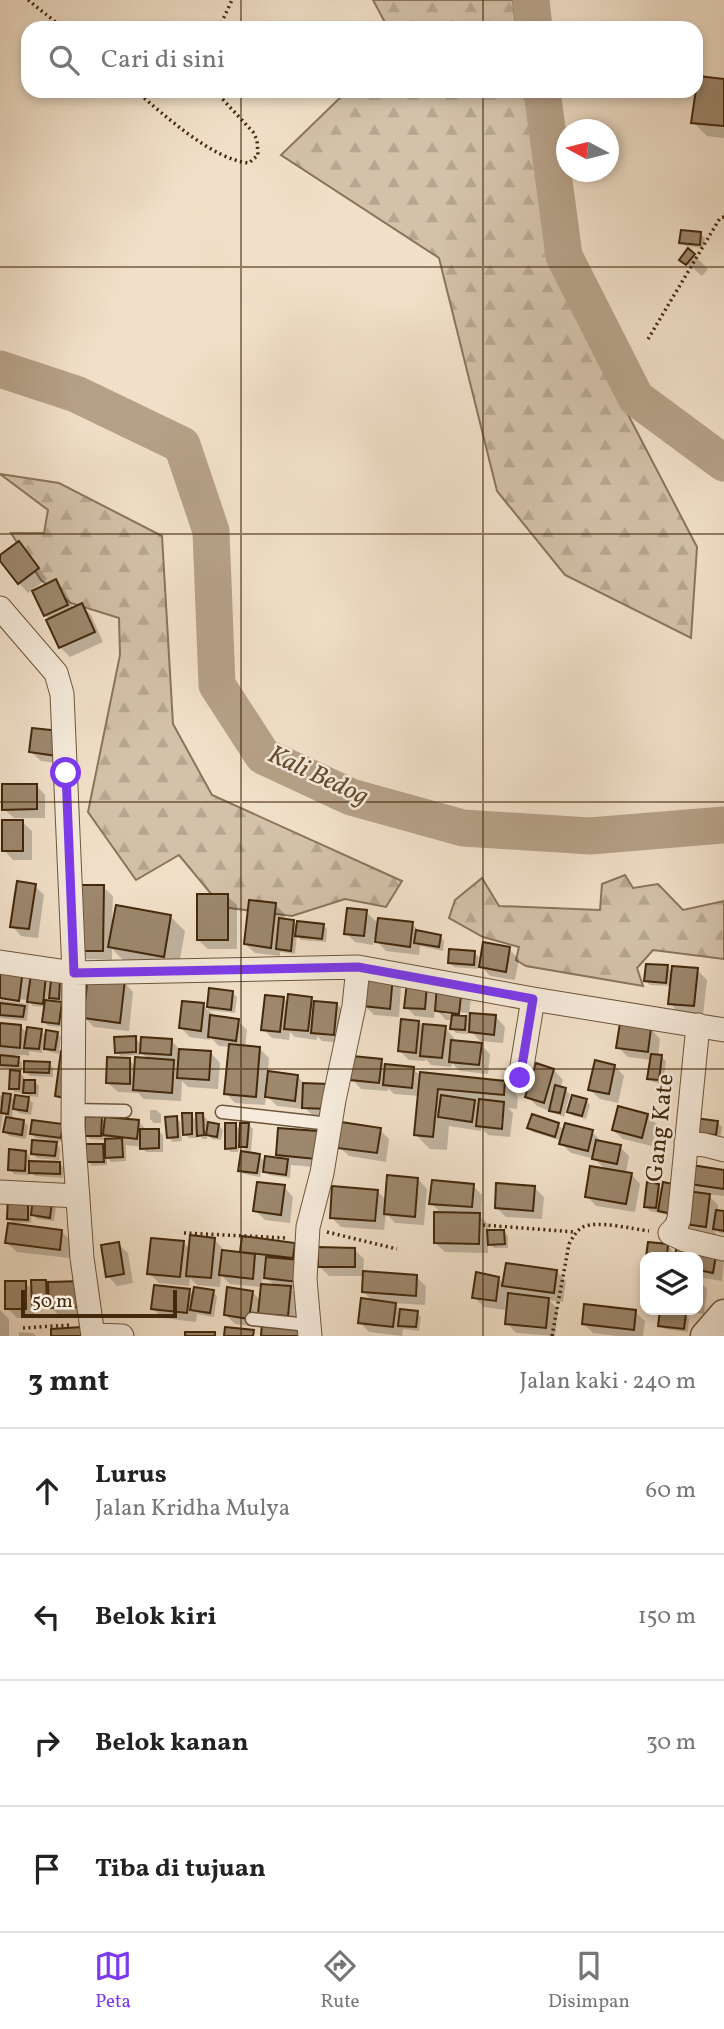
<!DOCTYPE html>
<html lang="id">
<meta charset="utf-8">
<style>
:root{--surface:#fff;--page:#f6f6f6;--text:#222;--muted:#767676;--line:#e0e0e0;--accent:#7c3aed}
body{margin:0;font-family:Vollkorn,serif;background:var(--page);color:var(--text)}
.controls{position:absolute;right:21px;bottom:21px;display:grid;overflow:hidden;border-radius:14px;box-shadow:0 4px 10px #0003}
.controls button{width:63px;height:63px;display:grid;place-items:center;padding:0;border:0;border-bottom:2px solid var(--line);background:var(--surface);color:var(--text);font:35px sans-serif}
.compass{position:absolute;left:556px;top:119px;width:63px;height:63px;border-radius:50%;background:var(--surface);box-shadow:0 4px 10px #0003;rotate:277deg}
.scale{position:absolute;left:21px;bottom:18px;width:156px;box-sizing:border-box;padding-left:7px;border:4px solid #43280b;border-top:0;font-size:19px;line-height:24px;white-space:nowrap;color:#43280b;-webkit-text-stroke:5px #f6ebdc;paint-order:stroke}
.stop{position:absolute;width:21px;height:21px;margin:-16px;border:5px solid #7c3aed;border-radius:50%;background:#fff}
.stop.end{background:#7c3aed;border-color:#fff;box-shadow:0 2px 7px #0008}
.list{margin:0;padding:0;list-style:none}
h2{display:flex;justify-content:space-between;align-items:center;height:91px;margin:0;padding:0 28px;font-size:30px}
h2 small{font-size:23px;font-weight:400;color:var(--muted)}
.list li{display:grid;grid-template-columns:46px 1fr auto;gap:21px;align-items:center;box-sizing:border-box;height:126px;padding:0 28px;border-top:2px solid var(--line)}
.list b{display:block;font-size:26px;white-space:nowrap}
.list p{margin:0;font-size:23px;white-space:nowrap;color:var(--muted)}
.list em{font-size:23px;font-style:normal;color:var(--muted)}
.icon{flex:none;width:38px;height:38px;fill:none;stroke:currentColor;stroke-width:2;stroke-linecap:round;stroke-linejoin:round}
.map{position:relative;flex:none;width:724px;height:1336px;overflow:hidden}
.search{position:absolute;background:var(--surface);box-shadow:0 4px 10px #0003;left:21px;right:21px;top:21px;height:77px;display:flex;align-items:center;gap:18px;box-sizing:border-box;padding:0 24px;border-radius:21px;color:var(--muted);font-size:26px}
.sheet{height:595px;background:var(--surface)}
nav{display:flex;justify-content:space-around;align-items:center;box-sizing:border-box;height:98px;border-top:2px solid var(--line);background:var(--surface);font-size:19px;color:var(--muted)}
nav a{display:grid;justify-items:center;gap:4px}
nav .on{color:var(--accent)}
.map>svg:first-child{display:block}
.forest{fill:url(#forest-firs);stroke:#8b745a;stroke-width:2}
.shadow{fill:#0003;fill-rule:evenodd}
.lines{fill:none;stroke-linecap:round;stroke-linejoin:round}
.river{stroke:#b6a188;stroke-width:37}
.building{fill:#9d886e;stroke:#43280b;stroke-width:2}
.service-casing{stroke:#6e563a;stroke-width:15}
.minor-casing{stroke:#6e563a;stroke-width:25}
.tertiary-casing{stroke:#6e563a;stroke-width:31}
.path{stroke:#43280b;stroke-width:3.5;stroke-dasharray:2 3.5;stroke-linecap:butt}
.service{stroke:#f6ebdc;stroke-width:12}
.minor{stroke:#f6ebdc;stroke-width:23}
.tertiary{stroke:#f6ebdc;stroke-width:28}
.route{stroke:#7c3aed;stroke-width:9}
.grid{fill:none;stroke:#43280b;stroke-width:2;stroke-opacity:0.55}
.labels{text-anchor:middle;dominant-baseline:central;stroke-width:5;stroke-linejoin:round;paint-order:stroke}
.street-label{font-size:24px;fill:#43280b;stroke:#f6ebdc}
.water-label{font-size:26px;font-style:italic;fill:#664c30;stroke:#f6ebdc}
</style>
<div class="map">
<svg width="724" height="1336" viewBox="0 0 724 1336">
<defs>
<pattern id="forest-firs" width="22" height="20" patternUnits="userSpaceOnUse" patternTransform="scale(1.75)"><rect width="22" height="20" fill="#d3c1a9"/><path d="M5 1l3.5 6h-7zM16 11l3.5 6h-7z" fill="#b6a690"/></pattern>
</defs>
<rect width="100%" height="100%" fill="#f1e0c9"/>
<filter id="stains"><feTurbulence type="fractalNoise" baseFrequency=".00286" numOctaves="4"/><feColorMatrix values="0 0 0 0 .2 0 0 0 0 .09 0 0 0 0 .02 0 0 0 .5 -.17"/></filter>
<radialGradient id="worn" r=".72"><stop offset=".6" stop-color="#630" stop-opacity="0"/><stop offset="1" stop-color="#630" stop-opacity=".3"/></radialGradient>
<!-- forest -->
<path class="forest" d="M 373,0 L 513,0 L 516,28 L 388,28 Z
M 347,91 L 525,91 L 549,263 L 697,547 L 691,638 L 565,575 L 497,491 L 439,258 L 281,155 Z
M 0,474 L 59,483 L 162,536 L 173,724 L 212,795 L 402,881 L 386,907 L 345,899 L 292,916 L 222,907 L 179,855 L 136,880 L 88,812 L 120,655 L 119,618 L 71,603 L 41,580 L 11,533 L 44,533 L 48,510 Z
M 625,875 L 633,888 L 658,884 L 683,910 L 724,901 L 724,959 L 653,950 L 637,968 L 643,986 L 526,966 L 516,960 L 519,947 L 483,937 L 449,918 L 455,900 L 482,878 L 499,906 L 600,910 L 602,884 Z"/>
<!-- shadow -->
<path class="shadow" d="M 724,81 L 724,138 L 707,136 L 693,122 Z
M 700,234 L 705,238 L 703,248 L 686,246 L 681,242 Z
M 694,255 L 708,269 L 702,276 L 692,267 L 686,264 Z
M 19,543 L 28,552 L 47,579 L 28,593 L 19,583 L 0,557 Z
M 56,581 L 65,591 L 74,609 L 82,605 L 91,615 L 103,642 L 70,657 L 60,647 L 50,620 L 45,615 Z
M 34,730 L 66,764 L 41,761 L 31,752 Z
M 36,785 L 45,795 L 45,818 L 14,818 L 4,809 Z
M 22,822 L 32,831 L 32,860 L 13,860 L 4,850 Z
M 35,886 L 44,895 L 38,938 L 21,936 L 12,926 Z
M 103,887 L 113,896 L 112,922 L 171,917 L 185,931 L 178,971 L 124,961 L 112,949 L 112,960 L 87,959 L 77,950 Z
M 227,896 L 237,905 L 237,949 L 208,949 L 198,940 Z
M 275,905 L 285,914 L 284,920 L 293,921 L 298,926 L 323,925 L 327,929 L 326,942 L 301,940 L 297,935 L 295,954 L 280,952 L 280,956 L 255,953 L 245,944 Z
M 366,912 L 379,924 L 412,924 L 421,933 L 440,936 L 444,941 L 443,951 L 420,946 L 419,955 L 386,951 L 374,938 L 373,945 L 355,942 L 346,933 Z
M 509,949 L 519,959 L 515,980 L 490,976 L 481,966 Z
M 474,953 L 479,957 L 478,969 L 454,967 L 449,962 Z
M 667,967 L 673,973 L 697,970 L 707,980 L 703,1015 L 679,1013 L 670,1003 L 671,986 L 650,985 L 646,981 Z
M 22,971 L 32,980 L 45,978 L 50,982 L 59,983 L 64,987 L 62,1002 L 60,1002 L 65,1008 L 63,1027 L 48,1026 L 44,1021 L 46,1007 L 33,1006 L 29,1001 L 27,1021 L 0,1018 L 0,1000 L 27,1004 L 28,1000 L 0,997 ZM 48,994 L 57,1003 L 47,1002 Z
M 392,977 L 401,987 L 399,1017 L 374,1015 L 365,1006 Z
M 124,982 L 133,992 L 129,1031 L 94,1027 L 85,1018 Z
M 427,986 L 438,997 L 439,986 L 471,998 L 469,1014 L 496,1017 L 505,1027 L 503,1043 L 480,1041 L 469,1029 L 468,1034 L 456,1033 L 452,1028 L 453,1020 L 446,1020 L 435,1008 L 434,1018 L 415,1016 L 406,1007 ZM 444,1010 L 468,1013 L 467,1016 L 444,1014 Z
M 210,990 L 232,993 L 237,997 L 235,1013 L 208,1010 L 213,1014 L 213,1017 L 238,1021 L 247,1030 L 245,1047 L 260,1049 L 269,1058 L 268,1073 L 298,1077 L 337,1117 L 313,1116 L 304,1107 L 304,1109 L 277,1106 L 266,1095 L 265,1105 L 235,1103 L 226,1093 L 230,1047 L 219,1046 L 210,1037 L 210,1040 L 190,1037 L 181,1028 L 203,1005 L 208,1010 Z
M 284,999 L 289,1004 L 311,999 L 315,1002 L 337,1004 L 346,1014 L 343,1043 L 322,1041 L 317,1036 L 317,1040 L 295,1037 L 290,1032 L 289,1040 L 272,1038 L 263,1029 Z
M 419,1022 L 425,1029 L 445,1028 L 454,1038 L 454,1042 L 481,1045 L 490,1054 L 488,1074 L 460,1071 L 452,1063 L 451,1067 L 431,1065 L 426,1059 L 425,1061 L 409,1060 L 400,1051 Z
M 0,1025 L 21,1027 L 28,1034 L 41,1031 L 47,1037 L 57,1033 L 61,1037 L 59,1054 L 50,1052 L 43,1046 L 42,1053 L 29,1051 L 29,1056 L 26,1055 L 14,1055 L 22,1063 L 22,1070 L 16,1069 L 24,1077 L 24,1081 L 35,1082 L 39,1086 L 38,1097 L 29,1096 L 23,1090 L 23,1093 L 15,1092 L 11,1088 L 12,1069 L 0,1068 Z
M 651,1029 L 660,1039 L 658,1057 L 661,1057 L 666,1061 L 663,1084 L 653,1082 L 649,1078 L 652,1060 L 628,1057 L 618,1047 Z
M 135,1038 L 142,1045 L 171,1040 L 180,1050 L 211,1053 L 220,1063 L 218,1089 L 188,1087 L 182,1081 L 181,1101 L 144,1099 L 138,1093 L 118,1092 L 108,1083 L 129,1060 L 136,1067 L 149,1060 L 140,1051 L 140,1055 L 121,1056 L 117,1052 Z
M 381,1061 L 386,1066 L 413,1069 L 422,1077 L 504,1082 L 518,1096 L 517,1109 L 508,1108 L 513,1113 L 510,1137 L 488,1135 L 481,1128 L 481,1131 L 449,1126 L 447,1150 L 430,1149 L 416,1135 L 420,1096 L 394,1094 L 388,1088 L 388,1091 L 361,1089 L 352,1079 Z
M 49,1064 L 53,1068 L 53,1077 L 30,1076 L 25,1071 Z
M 615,1066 L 624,1076 L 618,1103 L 600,1099 L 590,1090 Z
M 554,1070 L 563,1080 L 560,1089 L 565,1090 L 570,1094 L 564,1117 L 537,1106 L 527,1096 Z
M 0,1095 L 4,1100 L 10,1096 L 16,1101 L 28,1099 L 33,1103 L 31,1115 L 19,1113 L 13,1107 L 12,1120 L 24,1122 L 28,1126 L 26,1139 L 9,1136 L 5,1131 L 7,1117 L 3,1113 L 0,1133 Z
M 586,1101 L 590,1105 L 586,1119 L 574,1116 L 569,1112 Z
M 150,1110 L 156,1110 L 161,1114 L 161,1123 L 154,1123 L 150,1119 Z
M 191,1115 L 198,1122 L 202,1115 L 207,1119 L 207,1124 L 218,1125 L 223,1130 L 221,1140 L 212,1139 L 207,1134 L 207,1139 L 203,1139 L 196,1132 L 196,1138 L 189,1138 L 184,1134 Z
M 648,1115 L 657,1125 L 652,1146 L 623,1139 L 613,1130 Z
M 101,1118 L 106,1122 L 139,1122 L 147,1131 L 158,1131 L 163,1135 L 163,1152 L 146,1152 L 142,1147 L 126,1145 L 126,1161 L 111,1162 L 107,1157 L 107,1165 L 92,1166 L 88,1161 L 103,1146 L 107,1150 L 106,1140 L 90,1139 L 86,1135 Z
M 176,1118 L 180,1122 L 182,1141 L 173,1142 L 168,1137 Z
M 718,1123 L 722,1127 L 720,1139 L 699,1136 Z
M 235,1125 L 242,1131 L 248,1125 L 253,1129 L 251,1151 L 245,1150 L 240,1145 L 238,1152 L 231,1152 L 227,1148 Z
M 558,1125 L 565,1131 L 592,1132 L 601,1141 L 601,1143 L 620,1147 L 629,1156 L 626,1173 L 631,1174 L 640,1184 L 635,1212 L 596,1206 L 587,1196 L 606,1170 L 595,1159 L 571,1153 L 561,1143 L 562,1141 L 533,1132 L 529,1127 Z
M 62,1126 L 65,1142 L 36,1138 L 31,1133 Z
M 280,1129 L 325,1168 L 291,1165 L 290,1178 L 269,1175 L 262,1168 L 260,1177 L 244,1174 L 240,1170 L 259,1156 L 266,1163 L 283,1161 L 278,1155 Z
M 380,1130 L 389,1139 L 386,1162 L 349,1156 L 339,1147 Z
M 56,1144 L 60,1148 L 59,1160 L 37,1158 L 33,1153 Z
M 26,1152 L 30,1157 L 30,1162 L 60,1164 L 64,1168 L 63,1178 L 35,1176 L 29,1170 L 29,1175 L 14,1174 L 10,1170 Z
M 724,1172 L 724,1196 L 707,1194 L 718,1205 L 718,1212 L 724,1213 L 724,1234 L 719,1233 L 716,1230 L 715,1235 L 695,1233 L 685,1223 L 696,1194 L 684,1182 Z
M 418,1179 L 427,1189 L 424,1225 L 395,1223 L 386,1213 L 384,1230 L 341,1227 L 331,1217 L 377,1191 L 387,1201 Z
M 473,1186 L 482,1195 L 481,1217 L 488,1224 L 488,1232 L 503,1231 L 508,1236 L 508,1248 L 494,1248 L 488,1242 L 488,1253 L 445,1252 L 435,1243 L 442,1214 L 431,1203 Z
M 658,1186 L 663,1191 L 677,1217 L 650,1211 L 646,1206 Z
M 284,1187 L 293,1197 L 290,1223 L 265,1220 L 255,1210 Z
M 534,1187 L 544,1197 L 542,1219 L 506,1217 L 496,1207 Z
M 9,1199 L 52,1202 L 56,1207 L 54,1221 L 37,1219 L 32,1213 L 31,1223 L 13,1223 L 9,1219 Z
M 61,1231 L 69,1239 L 76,1240 L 73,1253 L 70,1250 L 69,1258 L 17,1252 L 7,1243 Z
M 243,1238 L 294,1244 L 303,1254 L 307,1291 L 291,1289 L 300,1297 L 297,1328 L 260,1313 L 258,1327 L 235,1324 L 225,1314 L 252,1292 L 261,1301 L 262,1287 L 230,1284 L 221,1275 L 220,1287 L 197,1285 L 190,1278 L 189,1286 L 159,1283 L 149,1273 L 183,1242 L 190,1249 L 214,1239 L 223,1249 L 223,1252 L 241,1254 ZM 263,1275 L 275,1286 L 262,1285 Z
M 118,1244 L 128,1253 L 133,1283 L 117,1286 L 108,1276 Z
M 649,1244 L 668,1246 L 677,1255 L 724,1259 L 722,1281 L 698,1277 L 698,1257 L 648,1257 Z
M 354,1249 L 364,1259 L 363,1273 L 416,1277 L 426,1286 L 425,1305 L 393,1303 L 402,1311 L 417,1313 L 421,1317 L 419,1331 L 403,1329 L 402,1336 L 369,1332 L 360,1322 L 373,1302 L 364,1292 L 365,1276 L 329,1276 L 320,1267 Z
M 557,1272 L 566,1281 L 563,1302 L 549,1300 L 558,1309 L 555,1336 L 516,1333 L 507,1323 L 509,1299 L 506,1298 L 505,1310 L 484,1307 L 474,1297 L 498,1278 L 504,1284 Z
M 698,1280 L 707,1289 L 704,1314 L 682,1311 L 680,1310 L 698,1310 Z
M 45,1282 L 50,1287 L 91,1316 L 60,1317 L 51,1307 L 38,1308 L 35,1305 L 35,1318 L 17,1318 L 7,1308 L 25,1283 L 33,1290 Z
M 189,1290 L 194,1296 L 213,1292 L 217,1296 L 214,1317 L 197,1314 L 196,1322 L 163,1318 L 153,1309 Z
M 0,1310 L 9,1319 L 9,1336 L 0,1336 Z
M 635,1312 L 645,1321 L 643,1336 L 618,1336 L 593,1333 L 584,1324 Z
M 685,1315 L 689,1319 L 688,1332 L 664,1329 L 660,1325 Z
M 19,1332 L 33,1333 L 36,1336 L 19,1336 Z"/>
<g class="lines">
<!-- river -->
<path class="river" d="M 531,0 L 534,28
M 542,91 L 564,256 L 636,398 L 724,463
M 0,369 L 76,394 L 182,445 L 211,531 L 217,685 L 263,756 L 351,797 L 463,828 L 590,836 L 724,825"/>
</g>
<!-- building -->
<path class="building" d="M 698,76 L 724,79 L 724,126 L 691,123 Z
M 681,230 L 701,232 L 700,245 L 679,243 Z
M 688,248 L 695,254 L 686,265 L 679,260 Z
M 19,541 L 39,568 L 18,584 L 0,561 L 0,555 Z
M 56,579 L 68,605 L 44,616 L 32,591 Z
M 82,603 L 95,632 L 59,648 L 46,620 Z
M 32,728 L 60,731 L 57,756 L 29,752 Z
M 2,784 L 37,784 L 37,809 L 2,810 Z
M 2,820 L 23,820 L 23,851 L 2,851 Z
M 17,881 L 36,884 L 29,929 L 10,927 Z
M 77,885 L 104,885 L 103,951 L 76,951 Z
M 197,894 L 228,894 L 228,940 L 197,940 Z
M 249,900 L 276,903 L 271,948 L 244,944 Z
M 116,905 L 171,915 L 164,957 L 108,947 Z
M 347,908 L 367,910 L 364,936 L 344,934 Z
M 279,918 L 294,920 L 291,951 L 276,949 Z
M 378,918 L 413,922 L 410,947 L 375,942 Z
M 297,921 L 324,924 L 322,939 L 295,936 Z
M 416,930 L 441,935 L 439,947 L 414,943 Z
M 483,942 L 510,947 L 506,972 L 479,967 Z
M 449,949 L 475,951 L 474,965 L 448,963 Z
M 646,964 L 668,965 L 666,983 L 644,981 Z
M 672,966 L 698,968 L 694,1006 L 668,1004 Z
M 0,967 L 23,969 L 19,1001 L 0,998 Z
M 31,974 L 46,976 L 43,1004 L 27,1002 Z
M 366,974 L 393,976 L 390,1009 L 363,1006 Z
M 88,976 L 125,980 L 120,1023 L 83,1018 Z
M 51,981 L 60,981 L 59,999 L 49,998 Z
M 407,982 L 427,984 L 425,1009 L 404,1008 Z
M 437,984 L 462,986 L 459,1014 L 435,1011 Z
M 209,988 L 233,991 L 231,1010 L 207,1007 Z
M 288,994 L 312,997 L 308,1031 L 284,1029 Z
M 265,995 L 284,997 L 280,1032 L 261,1030 Z
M 45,1000 L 62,1002 L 59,1024 L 42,1022 Z
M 182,1001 L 204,1003 L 201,1031 L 179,1028 Z
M 314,1001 L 337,1003 L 334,1035 L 311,1033 Z
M 0,1003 L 25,1006 L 23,1017 L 0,1015 Z
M 470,1013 L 496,1015 L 494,1035 L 469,1032 Z
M 210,1015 L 239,1019 L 236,1041 L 208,1037 Z
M 452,1015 L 466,1016 L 465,1030 L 450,1029 Z
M 401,1019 L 419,1021 L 416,1053 L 398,1051 Z
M 0,1023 L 21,1025 L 20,1048 L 0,1046 Z
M 620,1023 L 651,1028 L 648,1052 L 616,1048 Z
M 423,1024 L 446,1026 L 442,1058 L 420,1056 Z
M 27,1027 L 42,1029 L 39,1049 L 24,1048 Z
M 46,1030 L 58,1032 L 55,1050 L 44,1049 Z
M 136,1036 L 136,1052 L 115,1053 L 114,1037 Z
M 141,1037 L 172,1039 L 171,1055 L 140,1053 Z
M 451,1040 L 482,1043 L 479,1065 L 449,1062 Z
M 229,1044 L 260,1047 L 256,1097 L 224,1094 Z
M 179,1049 L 211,1051 L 209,1080 L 177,1078 Z
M 61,1051 L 71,1052 L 64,1098 L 55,1096 Z
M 651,1054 L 662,1055 L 659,1080 L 647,1079 Z
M 0,1055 L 19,1057 L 18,1066 L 0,1065 Z
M 352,1056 L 382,1059 L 379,1083 L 350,1080 Z
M 107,1057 L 130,1058 L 130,1084 L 106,1083 Z
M 135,1057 L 174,1060 L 172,1093 L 133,1090 Z
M 595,1060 L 615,1065 L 609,1094 L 588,1090 Z
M 24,1061 L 50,1062 L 49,1073 L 24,1072 Z
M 536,1063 L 554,1069 L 544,1103 L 525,1097 Z
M 385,1064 L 414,1067 L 412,1088 L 383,1085 Z
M 10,1070 L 20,1071 L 19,1089 L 9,1089 Z
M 268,1071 L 298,1075 L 295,1101 L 265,1097 Z
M 420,1072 L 505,1081 L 504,1095 L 438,1089 L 433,1137 L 414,1135 Z
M 24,1080 L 35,1080 L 35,1093 L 23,1093 Z
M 303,1083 L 329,1084 L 328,1109 L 302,1108 Z
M 555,1085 L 566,1088 L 560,1113 L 549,1111 Z
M 3,1093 L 11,1094 L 8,1114 L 1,1113 Z
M 15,1095 L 29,1097 L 27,1111 L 13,1109 Z
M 441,1095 L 475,1100 L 472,1122 L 438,1117 Z
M 572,1095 L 587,1099 L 582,1116 L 567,1112 Z
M 479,1099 L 504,1102 L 502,1129 L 476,1126 Z
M 618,1106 L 648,1114 L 642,1138 L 612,1130 Z
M 182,1113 L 192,1113 L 192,1134 L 183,1135 Z
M 196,1113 L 203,1113 L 204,1135 L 197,1136 Z
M 532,1114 L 559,1123 L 555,1137 L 527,1128 Z
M 85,1116 L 102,1116 L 101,1136 L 84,1136 Z
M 177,1116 L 178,1137 L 167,1138 L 165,1117 Z
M 6,1117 L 24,1120 L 22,1135 L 3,1132 Z
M 105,1117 L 139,1120 L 137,1139 L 103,1135 Z
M 695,1118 L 718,1121 L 716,1135 L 693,1133 Z
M 32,1120 L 63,1124 L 61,1138 L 30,1134 Z
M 208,1122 L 219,1124 L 217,1137 L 206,1135 Z
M 341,1122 L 381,1128 L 377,1153 L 337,1148 Z
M 225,1123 L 236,1123 L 236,1148 L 225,1149 Z
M 240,1123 L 249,1123 L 247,1147 L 239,1147 Z
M 565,1123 L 593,1130 L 588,1151 L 559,1144 Z
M 278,1128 L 318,1131 L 316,1159 L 276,1155 Z
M 140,1129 L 159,1129 L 159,1148 L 140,1149 Z
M 122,1138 L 123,1157 L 105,1158 L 105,1139 Z
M 32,1140 L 57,1142 L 55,1156 L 31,1154 Z
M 596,1140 L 621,1145 L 617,1164 L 592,1159 Z
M 86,1144 L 103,1144 L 104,1162 L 86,1162 Z
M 9,1149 L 26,1151 L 25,1171 L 8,1170 Z
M 241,1151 L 260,1154 L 257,1173 L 238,1171 Z
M 265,1156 L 288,1159 L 286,1175 L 263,1172 Z
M 29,1161 L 60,1162 L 60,1174 L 29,1173 Z
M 685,1164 L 724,1170 L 724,1189 L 682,1183 Z
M 590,1166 L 632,1173 L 626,1204 L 585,1197 Z
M 387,1175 L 418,1178 L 415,1217 L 384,1214 Z
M 432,1180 L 474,1184 L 472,1207 L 429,1204 Z
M 257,1182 L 285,1185 L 281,1215 L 253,1211 Z
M 647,1182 L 659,1184 L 656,1208 L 644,1207 Z
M 663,1182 L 678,1185 L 673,1214 L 658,1211 Z
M 496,1183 L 535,1186 L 533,1211 L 495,1208 Z
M 332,1186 L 378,1190 L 375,1221 L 330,1218 Z
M 687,1191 L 710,1194 L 706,1227 L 684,1224 Z
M 8,1197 L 28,1198 L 28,1220 L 7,1219 Z
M 33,1198 L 52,1201 L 50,1218 L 31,1215 Z
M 716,1210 L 724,1211 L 724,1231 L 713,1229 Z
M 434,1212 L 480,1213 L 479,1244 L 434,1243 Z
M 8,1223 L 62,1230 L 60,1250 L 5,1243 Z
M 487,1230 L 504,1230 L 505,1244 L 488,1245 Z
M 190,1235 L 215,1238 L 211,1278 L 186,1276 Z
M 242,1236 L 295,1243 L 293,1258 L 240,1252 Z
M 151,1238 L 184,1241 L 180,1277 L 147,1274 Z
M 119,1242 L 124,1274 L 106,1277 L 101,1245 Z
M 648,1242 L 668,1244 L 667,1257 L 646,1257 Z
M 677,1243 L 717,1249 L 713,1273 L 698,1270 L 698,1257 L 675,1257 Z
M 318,1247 L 355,1248 L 355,1267 L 318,1267 Z
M 222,1250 L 255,1254 L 253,1279 L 219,1275 Z
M 266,1257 L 300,1260 L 298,1282 L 264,1278 Z
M 506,1263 L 557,1270 L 554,1293 L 502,1286 Z
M 363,1271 L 417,1275 L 416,1296 L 362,1292 Z
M 476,1272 L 499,1277 L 496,1301 L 472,1298 Z
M 31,1280 L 46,1280 L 47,1304 L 32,1304 Z
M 5,1281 L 26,1281 L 26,1309 L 5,1309 Z
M 82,1281 L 83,1307 L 49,1308 L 48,1282 Z
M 261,1284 L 291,1286 L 288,1316 L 258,1314 Z
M 154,1285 L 190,1289 L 187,1313 L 151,1309 Z
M 194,1287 L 214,1290 L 210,1313 L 190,1310 Z
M 227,1287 L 253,1291 L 249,1319 L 224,1315 Z
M 508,1293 L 549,1298 L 546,1328 L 505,1324 Z
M 361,1298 L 396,1303 L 393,1327 L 358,1323 Z
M 584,1304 L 636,1310 L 634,1330 L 582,1324 Z
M 400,1309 L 418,1311 L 416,1327 L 398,1326 Z
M 660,1310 L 686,1313 L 684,1329 L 658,1326 Z
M 262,1323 L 306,1327 L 305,1336 L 261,1336 Z
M 81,1327 L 81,1336 L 51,1336 L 51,1329 Z
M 225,1327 L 254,1330 L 253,1336 L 224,1336 Z
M 185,1332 L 215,1332 L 215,1336 L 185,1336 Z"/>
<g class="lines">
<!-- service casing -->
<g class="service-casing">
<path id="service" d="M 73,1110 L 125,1111
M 222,1112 L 330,1124
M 252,1319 L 308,1325"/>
</g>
<!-- minor casing -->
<g class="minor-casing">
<path id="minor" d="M 0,608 L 56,673 L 62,694 L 74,973 L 73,1127 L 82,1258 L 93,1336
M 0,962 L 74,973 L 358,967 L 533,999 L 724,1030
M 698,1025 L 679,1219 L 676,1227 L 670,1233 L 685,1240 L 724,1249
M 520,1078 L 533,999
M 686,1143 L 705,1145 L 724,1150
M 0,1192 L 78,1196
M 93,1335 L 122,1336
M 310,1336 L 305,1279 L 308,1227 L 322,1173 L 334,1100 L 354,1006 L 358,967"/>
</g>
<!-- tertiary casing -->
<g class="tertiary-casing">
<path id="tertiary" d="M 705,1336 L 724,1314"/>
</g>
<!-- path -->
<path class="path" d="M 28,0 L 63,28
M 219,28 L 232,0
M 136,91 C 164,115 213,160 249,163 L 258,155 L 257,140 L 253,132 L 215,91
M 648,339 L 720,218 L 724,217
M 483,1225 L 575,1232
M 327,1232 L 397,1249
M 184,1233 L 286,1238
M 23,1328 L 70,1325
M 552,1336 L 569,1244 C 573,1237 576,1231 583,1227 C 597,1220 633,1229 649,1231"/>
<!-- service -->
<use href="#service" class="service"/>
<!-- minor -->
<use href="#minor" class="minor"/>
<!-- tertiary -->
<use href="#tertiary" class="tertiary"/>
</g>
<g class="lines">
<!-- route -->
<path class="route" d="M 66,773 L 74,973 L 358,967 L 533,999 L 520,1078"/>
</g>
<!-- grid -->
<path class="grid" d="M 241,0 L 241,28M 483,0 L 483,28M 241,91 L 241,1336M 483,91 L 483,1336M 0,267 L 724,267M 0,534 L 724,534M 0,802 L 724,802M 0,1069 L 724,1069"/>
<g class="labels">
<!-- street labels -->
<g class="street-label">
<text transform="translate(661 1128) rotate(-84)">Gang Kate</text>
</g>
<!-- water labels -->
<g class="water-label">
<text transform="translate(318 776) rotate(25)">Kali Bedog</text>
</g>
</g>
<rect width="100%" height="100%" filter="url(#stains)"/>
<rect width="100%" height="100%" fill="url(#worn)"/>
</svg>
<div class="controls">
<button><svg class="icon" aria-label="layers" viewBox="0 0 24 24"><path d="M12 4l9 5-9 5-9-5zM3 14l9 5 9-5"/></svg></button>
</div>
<svg class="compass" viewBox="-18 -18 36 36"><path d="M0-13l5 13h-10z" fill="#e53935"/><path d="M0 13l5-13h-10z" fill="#767676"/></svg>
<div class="scale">50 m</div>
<div class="stop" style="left:66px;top:773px"></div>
<div class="stop end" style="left:520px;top:1078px"></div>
<div class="search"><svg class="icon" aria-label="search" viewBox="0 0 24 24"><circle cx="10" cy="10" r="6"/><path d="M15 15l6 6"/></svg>Cari di sini</div>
</div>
<section class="sheet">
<h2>3 mnt<small>Jalan kaki · 240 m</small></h2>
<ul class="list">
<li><svg class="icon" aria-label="ahead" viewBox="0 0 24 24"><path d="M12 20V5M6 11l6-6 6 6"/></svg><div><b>Lurus</b><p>Jalan Kridha Mulya</p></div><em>60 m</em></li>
<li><svg class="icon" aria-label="left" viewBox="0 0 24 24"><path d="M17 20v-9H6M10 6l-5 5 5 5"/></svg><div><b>Belok kiri</b></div><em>150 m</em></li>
<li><svg class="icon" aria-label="right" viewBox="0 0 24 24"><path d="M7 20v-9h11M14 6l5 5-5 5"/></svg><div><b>Belok kanan</b></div><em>30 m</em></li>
<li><svg class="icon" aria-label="arrive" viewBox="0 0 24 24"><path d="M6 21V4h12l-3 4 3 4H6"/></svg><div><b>Tiba di tujuan</b></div></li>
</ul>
</section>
<nav>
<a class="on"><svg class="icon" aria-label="map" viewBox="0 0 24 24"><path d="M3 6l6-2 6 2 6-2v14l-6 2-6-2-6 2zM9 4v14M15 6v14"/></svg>Peta</a>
<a><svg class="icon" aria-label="directions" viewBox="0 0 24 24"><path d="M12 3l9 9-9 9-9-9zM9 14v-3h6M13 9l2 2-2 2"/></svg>Rute</a>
<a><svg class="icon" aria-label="saved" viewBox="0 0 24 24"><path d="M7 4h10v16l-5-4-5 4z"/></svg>Disimpan</a>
</nav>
